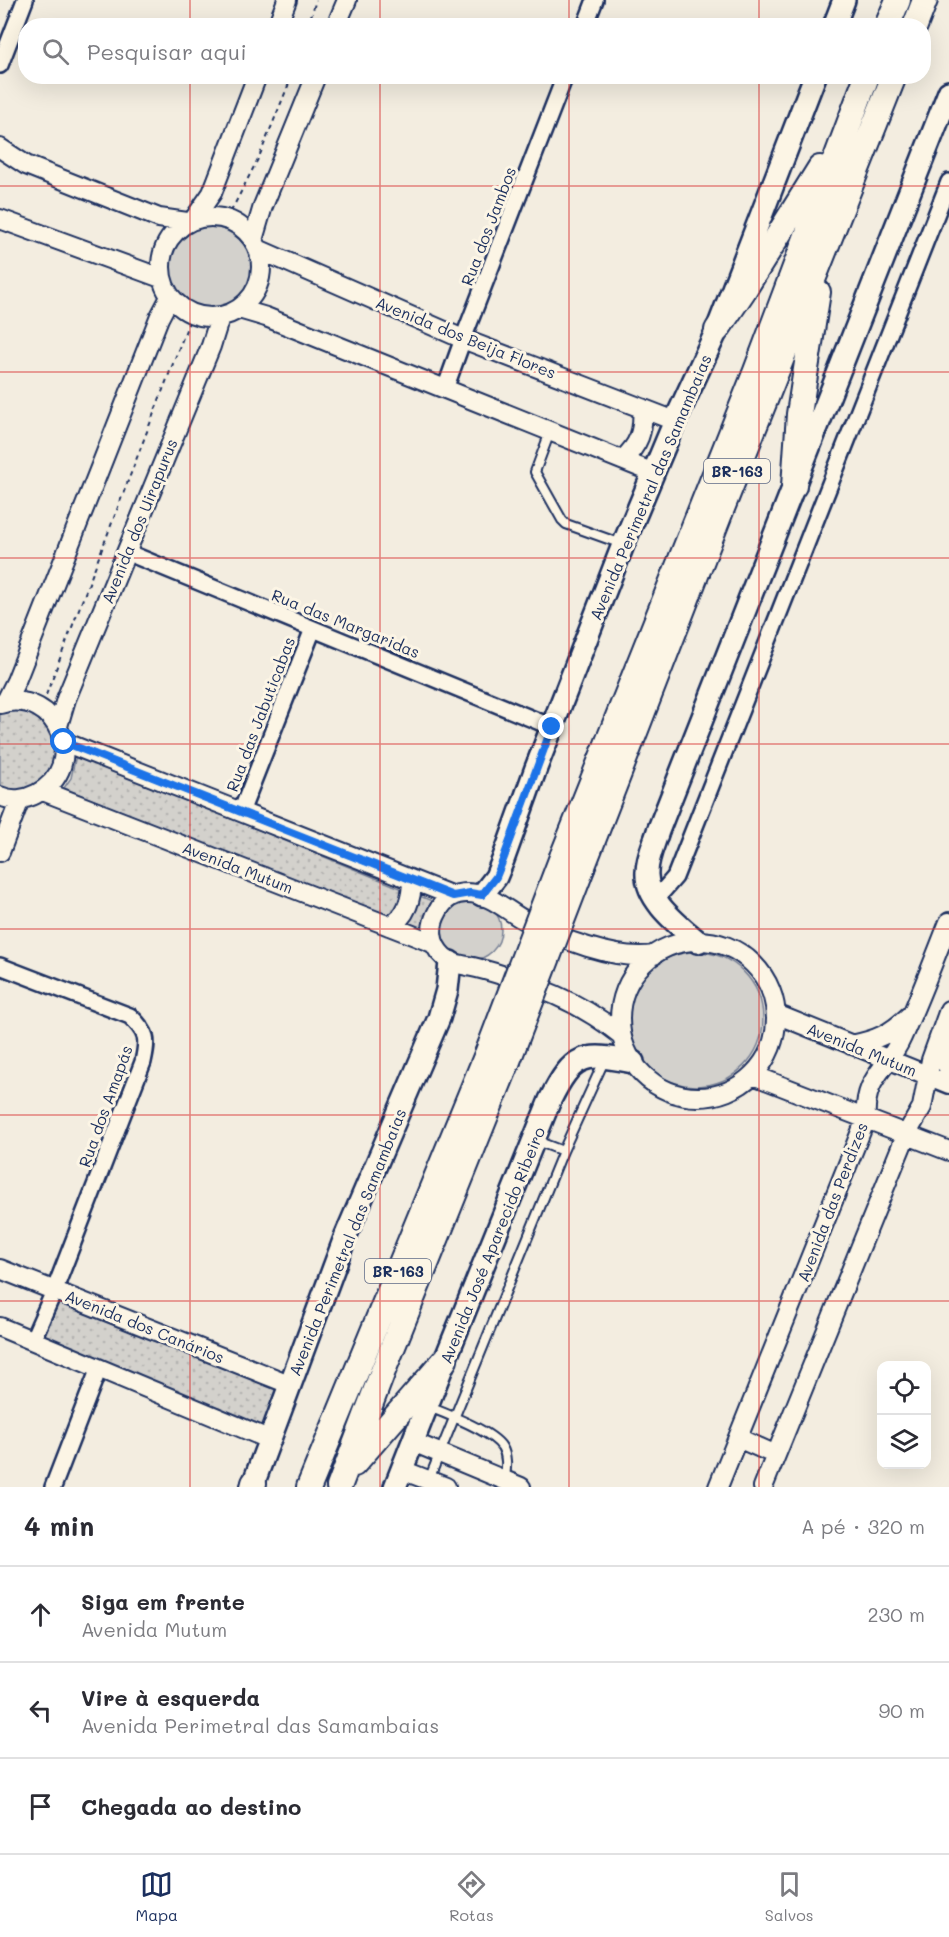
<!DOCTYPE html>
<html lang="pt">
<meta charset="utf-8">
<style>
:root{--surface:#fff;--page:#f7f7f7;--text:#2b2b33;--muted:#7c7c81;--line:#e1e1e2;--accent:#1b2f5e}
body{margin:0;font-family:Mali,sans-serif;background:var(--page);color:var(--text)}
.controls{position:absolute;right:18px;bottom:18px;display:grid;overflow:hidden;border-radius:12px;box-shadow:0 6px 24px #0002}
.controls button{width:54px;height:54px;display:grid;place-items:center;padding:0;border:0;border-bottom:2px solid var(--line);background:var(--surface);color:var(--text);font:30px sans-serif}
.stop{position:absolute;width:18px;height:18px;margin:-14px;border:4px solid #1a73e8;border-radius:50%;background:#fff}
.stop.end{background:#1a73e8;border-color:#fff;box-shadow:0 2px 6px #0008}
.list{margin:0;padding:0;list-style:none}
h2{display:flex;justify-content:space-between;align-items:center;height:78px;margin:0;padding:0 24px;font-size:26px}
h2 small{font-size:20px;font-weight:400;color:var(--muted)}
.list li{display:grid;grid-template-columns:39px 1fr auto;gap:18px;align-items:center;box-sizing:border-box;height:96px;padding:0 24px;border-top:2px solid var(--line)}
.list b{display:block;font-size:22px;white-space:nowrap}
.list p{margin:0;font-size:20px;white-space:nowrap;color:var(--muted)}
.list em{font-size:20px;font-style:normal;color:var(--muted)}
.icon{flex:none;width:33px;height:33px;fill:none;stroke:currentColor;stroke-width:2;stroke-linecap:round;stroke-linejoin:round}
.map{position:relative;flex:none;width:949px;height:1487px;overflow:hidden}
.search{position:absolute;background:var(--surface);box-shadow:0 6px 24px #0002;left:18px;right:18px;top:18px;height:66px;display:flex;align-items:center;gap:15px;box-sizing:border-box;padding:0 21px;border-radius:24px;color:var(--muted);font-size:22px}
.sheet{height:366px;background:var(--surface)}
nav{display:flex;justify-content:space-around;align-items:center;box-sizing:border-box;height:84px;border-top:2px solid var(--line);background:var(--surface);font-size:16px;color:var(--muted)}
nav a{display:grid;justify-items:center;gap:3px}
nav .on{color:var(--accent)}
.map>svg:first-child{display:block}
.green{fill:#d3d1cc;stroke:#778095;stroke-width:1.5}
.park{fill:url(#park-dots);stroke:#778095;stroke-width:1.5}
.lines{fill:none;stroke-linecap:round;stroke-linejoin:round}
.service-casing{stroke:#1b2f5e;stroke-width:12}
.minor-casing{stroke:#1b2f5e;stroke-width:20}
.tertiary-casing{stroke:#1b2f5e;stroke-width:22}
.secondary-casing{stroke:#1b2f5e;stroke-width:26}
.trunk-casing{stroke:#1b2f5e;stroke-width:28}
.path{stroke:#1b2f5e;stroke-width:2;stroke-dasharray:4.5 4.5;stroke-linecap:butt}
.service{stroke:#fcf5e5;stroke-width:8}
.minor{stroke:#fcf5e5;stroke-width:15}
.tertiary{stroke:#fcf5e5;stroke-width:18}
.secondary{stroke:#fcf5e5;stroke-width:21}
.trunk{stroke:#fcf5e5;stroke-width:24}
.trunk-bridge-casing{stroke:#1b2f5e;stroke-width:28;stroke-linecap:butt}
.trunk-bridge{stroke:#fcf5e5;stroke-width:24}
.route{stroke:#1a73e8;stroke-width:8}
.grid{fill:none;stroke:#d62828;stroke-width:1.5;stroke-opacity:0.55}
.labels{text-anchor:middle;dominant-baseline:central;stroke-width:6;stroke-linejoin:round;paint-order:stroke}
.shield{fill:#fcf5e5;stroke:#5e6a86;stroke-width:1.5}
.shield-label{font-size:15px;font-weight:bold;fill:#1b2f5e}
.street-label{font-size:16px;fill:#1b2f5e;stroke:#fcf5e5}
</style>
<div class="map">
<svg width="949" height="1487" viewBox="0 0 949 1487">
<defs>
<pattern id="park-dots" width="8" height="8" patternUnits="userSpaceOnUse" patternTransform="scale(1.5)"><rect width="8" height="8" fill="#d3d1cc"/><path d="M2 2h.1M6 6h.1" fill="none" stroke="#b5b4b2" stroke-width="1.8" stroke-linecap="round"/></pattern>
</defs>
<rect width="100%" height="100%" fill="#f3ede0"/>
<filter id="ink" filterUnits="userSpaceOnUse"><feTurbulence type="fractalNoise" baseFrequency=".0167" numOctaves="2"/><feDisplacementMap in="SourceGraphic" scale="12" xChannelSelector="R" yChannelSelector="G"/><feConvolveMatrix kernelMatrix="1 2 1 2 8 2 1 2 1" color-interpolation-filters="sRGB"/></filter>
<g filter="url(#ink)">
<!-- green -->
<path class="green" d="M166 270a43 43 0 1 1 86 0a43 43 0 1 1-86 0Z
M441 930a30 30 0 1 1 60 0a30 30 0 1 1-60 0Z
M629 1019a67 67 0 1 1 134 0a67 67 0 1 1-134 0Z"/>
<!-- park -->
<path class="park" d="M 25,710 L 44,720 L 56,739 L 52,771 L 37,787 L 16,792 L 0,789 L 0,712 Z
M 76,755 L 432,901 C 425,912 423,921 423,934 L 64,788 L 71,778 Z
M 59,1300 L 277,1389 L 264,1430 L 44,1337 Z"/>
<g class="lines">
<!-- service casing -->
<g class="service-casing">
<path id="service" d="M 550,432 L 535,472 L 562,520 L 566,524 L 622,544
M 534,1140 L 563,1151
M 429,1407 C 447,1414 492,1431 502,1447 C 508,1457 506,1469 505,1479
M 428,1482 L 563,1151 L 604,1061"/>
</g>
<!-- minor casing -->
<g class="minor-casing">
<path id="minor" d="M 585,26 L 595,0
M 0,65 L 25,0
M 445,389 L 463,339 L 565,76
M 126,552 L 552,727
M 241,812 L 313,629
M 655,900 L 675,877 L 949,182
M 0,966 L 130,1016 C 148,1033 148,1039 143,1062 L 55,1289 L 32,1341
M 53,1487 L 99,1368"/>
</g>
<!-- tertiary casing -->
<g class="tertiary-casing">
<path id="tertiary" d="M 277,26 L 287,0
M 336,26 L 347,0
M 0,148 L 26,165 L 159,218 L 187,222
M161 267a50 50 0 1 1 100 0a50 50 0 1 1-100 0Z
M 0,219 L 161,278
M 194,219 L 212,193 L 257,76
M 253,240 L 263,206 L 316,76
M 258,249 L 463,339 L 675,421
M 239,309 L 266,317 L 654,473
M 622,460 C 639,445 644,431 642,408
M 5,703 L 16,681 L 159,318 L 170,297
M 0,704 C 58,687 90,767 36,794 C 25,800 11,801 0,796
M 58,726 L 66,699 L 211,346 L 220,317
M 64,742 L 453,896
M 43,791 L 433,943
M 0,852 L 20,799
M 389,926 C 407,918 412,897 412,880
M620 1019a78 78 0 1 1 156 0a78 78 0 1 1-156 0Z
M 776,1014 L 949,1084
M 942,1034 L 945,1061 L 949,1070
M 621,1035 C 601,1019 578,1005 555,995 C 531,985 502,974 477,968 C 465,965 452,965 443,956 C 430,944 429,926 438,911 C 444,899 454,893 467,893 C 489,893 506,910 524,920 C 559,939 615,961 654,955
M 851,1045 C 877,1040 890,1034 909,1016
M 753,1075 L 949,1151
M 0,1269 L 289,1384
M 0,1327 L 271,1440
M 738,1438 L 776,1455
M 413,1442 L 521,1487
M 402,1470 L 446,1487
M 718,1487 L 866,1119 C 863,1077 887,1071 902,1037 C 919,1000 934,960 949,922
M 763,1487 L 906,1135 L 922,1107 L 931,1060 L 949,1010"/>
</g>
<!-- secondary casing -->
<g class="secondary-casing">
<path id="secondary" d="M 834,26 L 844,0
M 482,895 L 496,877 L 503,860 L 536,768 L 623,545 L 675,421 L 717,330 L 815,76
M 698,942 C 679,925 645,900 647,872 C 647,858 654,844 658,831 L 949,92
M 252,1487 L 346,1235 L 439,1018 L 447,990 L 450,962
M 395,1487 L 445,1360 L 550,1100 C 573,1054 583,1052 633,1062"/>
</g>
<!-- trunk casing -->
<g class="trunk-casing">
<path id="trunk" d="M 887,26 L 898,0
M 915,26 L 925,0
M 717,330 L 744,290 L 820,168
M 794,486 L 799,414 L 818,292
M 562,857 L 756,371 L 867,76
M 583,866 L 721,511 L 894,76
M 354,1464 L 445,1360
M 253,1487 L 254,1483
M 309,1487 L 487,1054
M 339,1487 L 383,1371 L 508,1061"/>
</g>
<!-- path -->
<path class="path" d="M 308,26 L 316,0
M 227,219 L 259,157 L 292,76
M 46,695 L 192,314"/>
<!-- service -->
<use href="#service" class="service"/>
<!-- minor -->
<use href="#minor" class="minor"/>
<!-- tertiary -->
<use href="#tertiary" class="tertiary"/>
<!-- secondary -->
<use href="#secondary" class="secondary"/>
<!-- trunk -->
<use href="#trunk" class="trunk"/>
<!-- trunk-bridge casing -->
<g class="trunk-bridge-casing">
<path id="trunk-bridge" d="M 487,1054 L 562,857
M 508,1061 L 583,866"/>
</g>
<!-- trunk-bridge -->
<use href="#trunk-bridge" class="trunk-bridge"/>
</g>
</g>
<g class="lines" filter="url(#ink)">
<!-- route -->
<path class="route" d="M 64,742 L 453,896 L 470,893 L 482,895 L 496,877 L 503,860 L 552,727"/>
</g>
<!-- grid -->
<path class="grid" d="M 190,0 L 190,26M 380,0 L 380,26M 569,0 L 569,26M 759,0 L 759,26M 190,76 L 190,1487M 380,76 L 380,1487M 569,76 L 569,1487M 759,76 L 759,1487M 0,186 L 949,186M 0,372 L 949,372M 0,558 L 949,558M 0,744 L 949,744M 0,929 L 949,929M 0,1115 L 949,1115M 0,1301 L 949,1301"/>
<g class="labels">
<!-- shield labels -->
<g class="shield">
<rect x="704" y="459" width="66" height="24" rx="4.5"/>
<rect x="365" y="1259" width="66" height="24" rx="4.5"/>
</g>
<g class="shield-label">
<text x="737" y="471">BR-163</text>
<text x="398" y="1271">BR-163</text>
</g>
<!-- street labels -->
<g class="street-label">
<text transform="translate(488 226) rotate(-69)">Rua dos Jambos</text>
<text transform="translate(466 337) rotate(22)">Avenida dos Beija Flores</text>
<text transform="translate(650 487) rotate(-67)">Avenida Perimetral das Samambaias</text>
<text transform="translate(139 521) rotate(-68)">Avenida dos Uirapurus</text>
<text transform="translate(346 623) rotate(22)">Rua das Margaridas</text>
<text transform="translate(260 714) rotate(-69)">Rua das Jabuticabas</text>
<text transform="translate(238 867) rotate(21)">Avenida Mutum</text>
<text transform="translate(862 1049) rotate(22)">Avenida Mutum</text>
<text transform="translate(105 1106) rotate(-70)">Rua dos Amapás</text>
<text transform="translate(832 1202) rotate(-69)">Avenida das Perdizes</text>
<text transform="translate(347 1242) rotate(-68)">Avenida Perimetral das Samambaias</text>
<text transform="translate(492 1245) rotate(-68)">Avenida José Aparecido Ribeiro</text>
<text transform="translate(145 1326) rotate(22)">Avenida dos Canários</text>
</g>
</g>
</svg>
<div class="controls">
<button><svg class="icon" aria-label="locate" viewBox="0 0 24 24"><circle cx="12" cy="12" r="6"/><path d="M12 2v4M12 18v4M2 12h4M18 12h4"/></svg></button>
<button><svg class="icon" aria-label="layers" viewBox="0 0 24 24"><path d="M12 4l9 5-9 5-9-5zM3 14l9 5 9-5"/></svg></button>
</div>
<div class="stop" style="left:64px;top:742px"></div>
<div class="stop end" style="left:552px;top:727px"></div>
<div class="search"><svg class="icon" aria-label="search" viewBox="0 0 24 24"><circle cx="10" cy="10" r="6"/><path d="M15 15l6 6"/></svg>Pesquisar aqui</div>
</div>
<section class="sheet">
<h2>4 min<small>A pé · 320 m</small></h2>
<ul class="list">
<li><svg class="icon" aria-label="ahead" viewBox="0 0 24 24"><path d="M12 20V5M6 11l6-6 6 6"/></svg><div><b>Siga em frente</b><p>Avenida Mutum</p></div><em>230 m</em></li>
<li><svg class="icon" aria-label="left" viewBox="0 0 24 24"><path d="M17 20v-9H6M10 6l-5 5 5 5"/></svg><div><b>Vire à esquerda</b><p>Avenida Perimetral das Samambaias</p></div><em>90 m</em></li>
<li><svg class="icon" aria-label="arrive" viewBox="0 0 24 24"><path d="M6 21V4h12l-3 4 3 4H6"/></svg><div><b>Chegada ao destino</b></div></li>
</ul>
</section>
<nav>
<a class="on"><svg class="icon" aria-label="map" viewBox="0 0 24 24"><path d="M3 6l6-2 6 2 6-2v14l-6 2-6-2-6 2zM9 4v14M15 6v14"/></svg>Mapa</a>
<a><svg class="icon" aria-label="directions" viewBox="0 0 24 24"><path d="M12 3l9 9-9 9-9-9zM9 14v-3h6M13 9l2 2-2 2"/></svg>Rotas</a>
<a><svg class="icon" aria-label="saved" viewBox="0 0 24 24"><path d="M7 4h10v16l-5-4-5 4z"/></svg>Salvos</a>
</nav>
